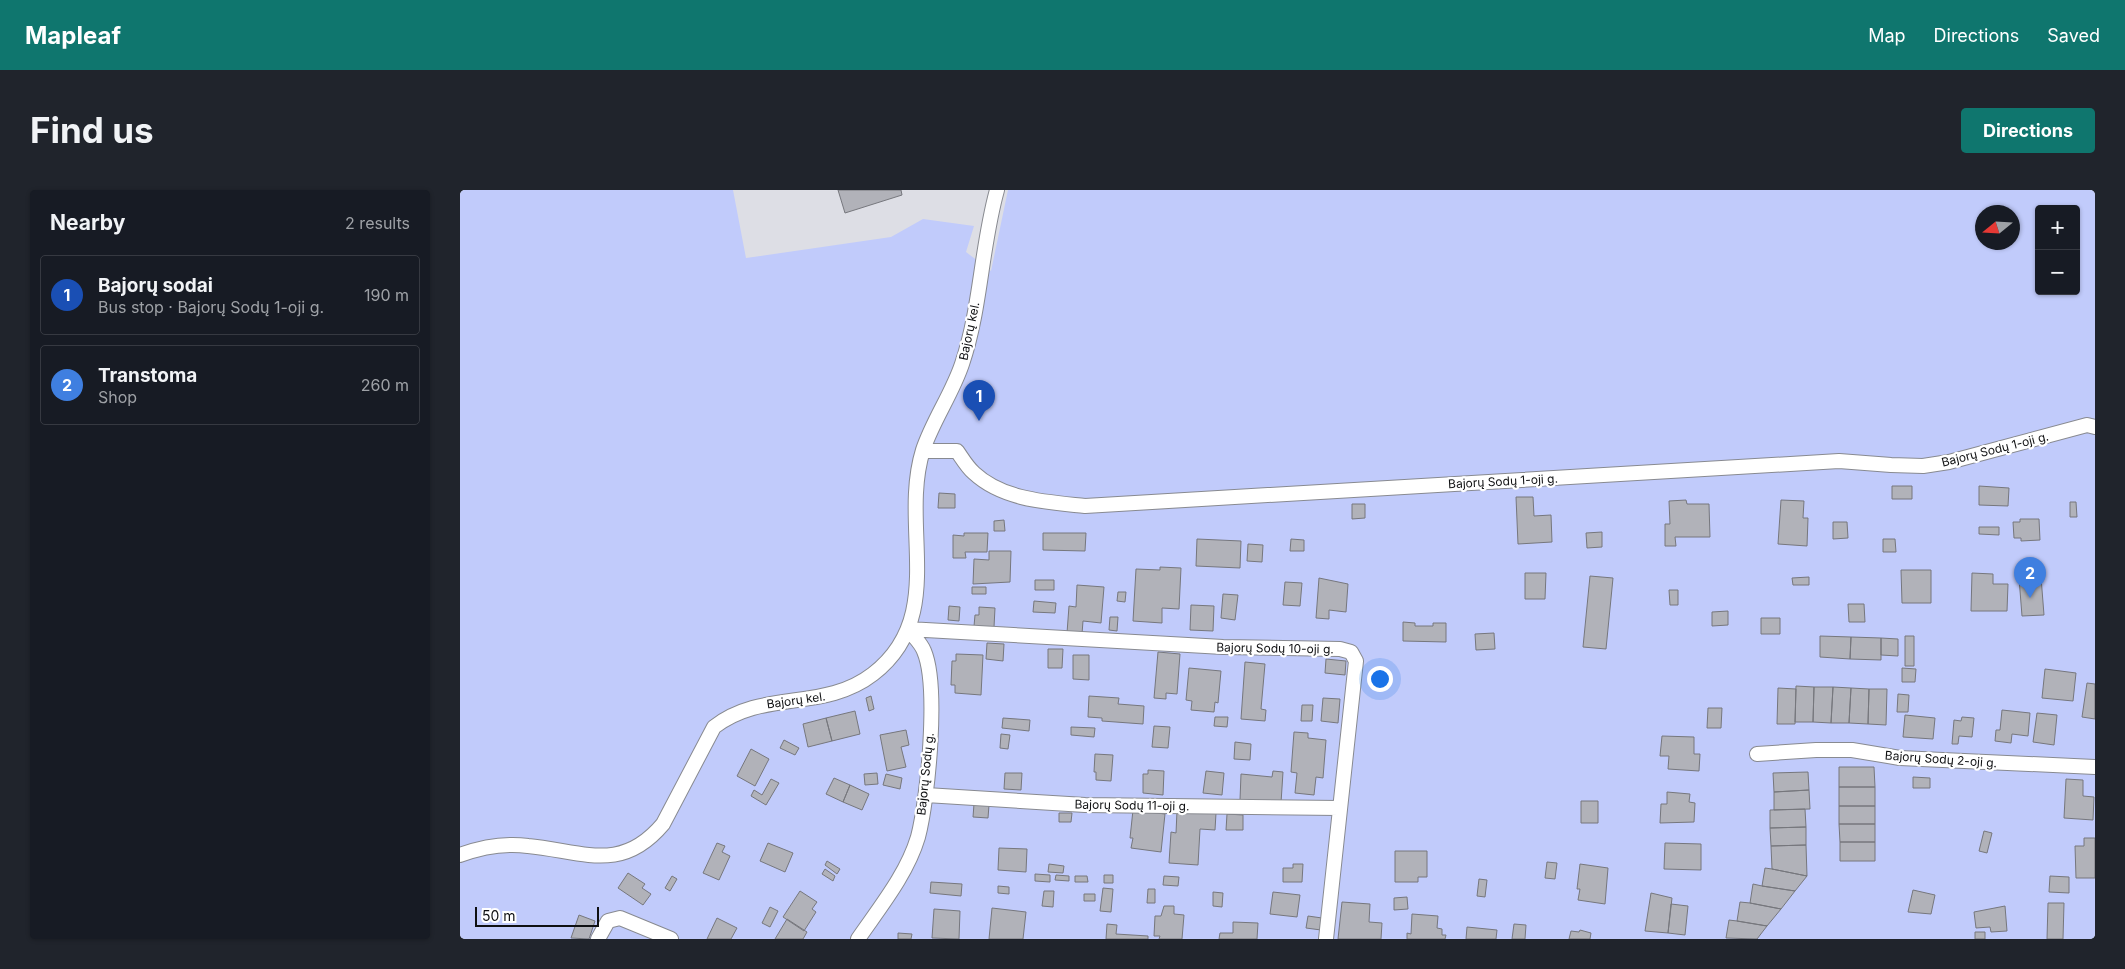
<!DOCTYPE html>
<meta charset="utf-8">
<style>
:root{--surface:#171b24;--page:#20242c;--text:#f1f3f6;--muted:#9ea1a6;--line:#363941;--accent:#0f766e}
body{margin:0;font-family:Inter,sans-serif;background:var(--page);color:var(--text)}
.controls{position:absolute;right:15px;top:15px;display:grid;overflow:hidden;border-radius:5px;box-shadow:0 1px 4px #0004}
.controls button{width:45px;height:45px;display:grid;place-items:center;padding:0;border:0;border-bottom:1px solid var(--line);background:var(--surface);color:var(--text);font:25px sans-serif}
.compass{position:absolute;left:1515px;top:15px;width:45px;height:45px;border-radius:50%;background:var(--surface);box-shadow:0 1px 4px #0004;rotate:252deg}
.scale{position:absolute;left:15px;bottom:12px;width:124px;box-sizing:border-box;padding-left:5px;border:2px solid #0f1012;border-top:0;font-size:14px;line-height:18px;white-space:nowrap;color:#0f1012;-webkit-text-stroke:4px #fff;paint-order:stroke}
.you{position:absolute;left:919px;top:488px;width:18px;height:18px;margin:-12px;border:4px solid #fff;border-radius:50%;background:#1a73e8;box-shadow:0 0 0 8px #1a73e833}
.badge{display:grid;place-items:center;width:32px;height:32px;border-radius:50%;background:var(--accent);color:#fff;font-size:16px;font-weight:700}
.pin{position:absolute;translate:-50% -41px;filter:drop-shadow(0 1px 2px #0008)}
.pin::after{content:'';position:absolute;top:26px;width:18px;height:15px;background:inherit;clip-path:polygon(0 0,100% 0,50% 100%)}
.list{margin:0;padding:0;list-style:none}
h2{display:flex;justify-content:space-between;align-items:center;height:65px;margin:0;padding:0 20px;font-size:21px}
h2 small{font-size:16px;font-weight:400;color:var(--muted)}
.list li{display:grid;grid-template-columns:32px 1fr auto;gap:15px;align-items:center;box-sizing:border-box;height:80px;margin:0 10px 10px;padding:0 10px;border:1px solid var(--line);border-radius:5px}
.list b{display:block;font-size:19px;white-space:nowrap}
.list p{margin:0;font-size:16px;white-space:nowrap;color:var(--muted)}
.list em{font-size:16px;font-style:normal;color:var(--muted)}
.map{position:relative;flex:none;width:1635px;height:749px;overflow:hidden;border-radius:5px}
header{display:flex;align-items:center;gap:30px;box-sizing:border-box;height:70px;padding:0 25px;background:var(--accent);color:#fff}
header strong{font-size:24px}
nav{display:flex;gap:28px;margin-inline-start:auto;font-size:18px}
.intro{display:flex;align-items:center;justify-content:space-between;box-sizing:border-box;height:120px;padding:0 30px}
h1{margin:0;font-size:35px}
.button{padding:12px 22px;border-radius:5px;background:var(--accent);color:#fff;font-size:18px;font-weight:700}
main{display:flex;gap:30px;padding:0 30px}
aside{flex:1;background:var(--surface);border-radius:5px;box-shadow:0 1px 4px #0004}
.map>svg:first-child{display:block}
.green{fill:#c1cbfb;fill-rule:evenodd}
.building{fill:#b1b2b9;stroke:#76777d}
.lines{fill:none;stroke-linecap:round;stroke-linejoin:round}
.street-casing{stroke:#888a90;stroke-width:16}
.street{stroke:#fff;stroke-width:14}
.labels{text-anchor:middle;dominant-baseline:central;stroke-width:4.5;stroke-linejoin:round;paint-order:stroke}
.street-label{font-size:12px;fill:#0f1012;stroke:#fff}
</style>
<header>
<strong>Mapleaf</strong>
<nav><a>Map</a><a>Directions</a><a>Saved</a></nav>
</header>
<div class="intro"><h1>Find us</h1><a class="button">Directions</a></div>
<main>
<aside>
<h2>Nearby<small>2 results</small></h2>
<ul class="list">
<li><span class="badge" style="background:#1a4fb4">1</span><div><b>Bajorų sodai</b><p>Bus stop · Bajorų Sodų 1-oji g.</p></div><em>190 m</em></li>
<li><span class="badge" style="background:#3f7fe0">2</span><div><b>Transtoma</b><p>Shop</p></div><em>260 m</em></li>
</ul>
</aside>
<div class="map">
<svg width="1635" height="749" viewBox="0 0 1635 749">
<rect width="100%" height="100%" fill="#dddee5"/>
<!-- green -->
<path class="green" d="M 0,0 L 273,0 L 286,68 L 431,47 L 463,29 L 514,36 L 506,62 L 531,81 L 548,0 L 1635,0 L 1635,749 L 0,749 ZM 1579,19 L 1616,19 L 1616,101 L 1579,101 ZM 1522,22 L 1552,22 L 1552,52 L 1522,52 Z"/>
<!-- building -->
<path class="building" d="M 378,0 L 441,0 L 442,5 L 385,23 Z
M 1432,296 L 1452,296 L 1452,309 L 1432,309 Z
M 1519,296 L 1549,298 L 1548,316 L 1519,315 Z
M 479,303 L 495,304 L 495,318 L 478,318 Z
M 1056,307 L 1073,307 L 1074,326 L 1091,325 L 1092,352 L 1058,354 Z
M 1226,310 L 1227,314 L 1249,314 L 1250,347 L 1215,347 L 1216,356 L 1205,356 L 1205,334 L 1210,334 L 1209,311 Z
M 1321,310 L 1344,311 L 1343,328 L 1348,328 L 1347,356 L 1318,354 Z
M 1610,312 L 1616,312 L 1617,327 L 1610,327 Z
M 892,314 L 905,314 L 905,328 L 892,329 Z
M 1560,329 L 1579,329 L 1580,350 L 1561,351 L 1561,348 L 1554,348 L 1553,332 L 1560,332 Z
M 544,330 L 545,341 L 534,341 L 534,331 Z
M 1373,332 L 1387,332 L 1388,348 L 1373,349 Z
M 1519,337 L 1539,337 L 1539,345 L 1519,344 Z
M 1142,342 L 1142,357 L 1127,358 L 1126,343 Z
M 504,343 L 528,343 L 527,362 L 505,362 L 506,368 L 493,368 L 493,345 L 504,346 Z
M 583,343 L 626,343 L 625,361 L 583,360 Z
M 737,349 L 781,351 L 780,378 L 736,376 Z
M 831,349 L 844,350 L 844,361 L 830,361 Z
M 1423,349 L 1435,349 L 1436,362 L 1423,362 Z
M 788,354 L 803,355 L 802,372 L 787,371 Z
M 529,361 L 551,361 L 550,392 L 513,394 L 514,369 L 529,370 Z
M 700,377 L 721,378 L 719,419 L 702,418 L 702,433 L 673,431 L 676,379 L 700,380 Z
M 1441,380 L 1471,380 L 1471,413 L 1442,413 Z
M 1065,383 L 1086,383 L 1085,409 L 1065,409 Z
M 1512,383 L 1533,384 L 1533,394 L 1548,394 L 1547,421 L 1511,421 Z
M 1130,386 L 1153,388 L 1146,459 L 1123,457 Z
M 1349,387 L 1349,395 L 1333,395 L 1332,388 Z
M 1581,387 L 1584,425 L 1562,426 L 1559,388 Z
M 859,388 L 888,394 L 886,422 L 869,420 L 869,429 L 856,428 Z
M 575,390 L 594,390 L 594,400 L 575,400 Z
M 825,392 L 842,393 L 840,416 L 823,415 Z
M 617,395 L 644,397 L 641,433 L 623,431 L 622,444 L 607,443 L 609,416 L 616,417 Z
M 512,397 L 526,397 L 526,404 L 512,404 Z
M 1209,400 L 1218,400 L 1218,415 L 1210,415 Z
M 658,402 L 666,402 L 665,412 L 657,411 Z
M 763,404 L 778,405 L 775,430 L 761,428 Z
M 574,411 L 596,413 L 595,423 L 573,422 Z
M 1388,414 L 1404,414 L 1405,432 L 1389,432 Z
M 731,415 L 754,416 L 753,441 L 730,440 Z
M 489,416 L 500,417 L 499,431 L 488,430 Z
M 519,417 L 535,418 L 534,437 L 514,436 L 515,425 L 519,425 Z
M 1268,421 L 1268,435 L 1252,436 L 1252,422 Z
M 650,427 L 658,427 L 657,441 L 649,440 Z
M 1301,428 L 1320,428 L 1320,444 L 1301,444 Z
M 943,432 L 955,433 L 955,436 L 973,436 L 973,433 L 986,433 L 986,452 L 943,451 Z
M 1034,443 L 1035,459 L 1016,460 L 1015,444 Z
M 1360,446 L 1391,447 L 1390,469 L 1360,467 Z
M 1445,446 L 1454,446 L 1454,476 L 1445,476 Z
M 1391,447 L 1421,448 L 1421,470 L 1390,469 Z
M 1421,448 L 1438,449 L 1438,466 L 1421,465 Z
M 527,453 L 544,454 L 543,471 L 526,469 Z
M 588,459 L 603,459 L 602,478 L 588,478 Z
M 698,462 L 720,464 L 717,504 L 706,503 L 706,509 L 694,508 Z
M 496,464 L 523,465 L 521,505 L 495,503 L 495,495 L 491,495 L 492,471 L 496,471 Z
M 613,465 L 629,465 L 629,490 L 613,489 Z
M 866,469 L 886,471 L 885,485 L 865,483 Z
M 785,472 L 805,474 L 801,519 L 806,520 L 805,531 L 781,529 Z
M 729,478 L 761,481 L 758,513 L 755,512 L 754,522 L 731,520 L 732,511 L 726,510 Z
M 1442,478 L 1456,479 L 1455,492 L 1442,492 Z
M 1585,479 L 1616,483 L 1613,511 L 1582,508 Z
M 1627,493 L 1635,494 L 1635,529 L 1622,527 Z
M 1336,496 L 1354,497 L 1353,532 L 1335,532 Z
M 1354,497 L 1373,497 L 1371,533 L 1353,532 Z
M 1373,497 L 1391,498 L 1389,533 L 1371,533 Z
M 1318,498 L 1336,499 L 1335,534 L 1317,534 Z
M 1391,498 L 1409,499 L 1408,534 L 1389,533 Z
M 1409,499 L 1427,499 L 1426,535 L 1408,534 Z
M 1438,504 L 1449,505 L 1448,522 L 1437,522 Z
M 411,506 L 414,519 L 409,521 L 406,508 Z
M 629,506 L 659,508 L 658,514 L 684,516 L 683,534 L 642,531 L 642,528 L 628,527 Z
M 863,508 L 880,509 L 878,533 L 861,531 Z
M 842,515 L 853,515 L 852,531 L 841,531 Z
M 1248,518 L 1262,518 L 1261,538 L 1247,538 Z
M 1542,520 L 1570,523 L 1568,546 L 1552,544 L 1551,553 L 1535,551 L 1536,540 L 1540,540 Z
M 395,521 L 400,544 L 372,551 L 366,528 Z
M 1577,523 L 1597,525 L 1594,555 L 1573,552 Z
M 1445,525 L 1475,528 L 1473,549 L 1443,547 Z
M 755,527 L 768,527 L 767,537 L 754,536 Z
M 1502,527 L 1514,528 L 1512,547 L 1499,546 L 1498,554 L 1492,554 L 1494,530 L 1501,531 Z
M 366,528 L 372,551 L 348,557 L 343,534 Z
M 543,528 L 570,530 L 569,541 L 542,538 Z
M 694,536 L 710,537 L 708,558 L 692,557 Z
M 611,537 L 635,538 L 634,547 L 611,545 Z
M 446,540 L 449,555 L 441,557 L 446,577 L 427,581 L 420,545 Z
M 834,542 L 848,543 L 848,548 L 866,550 L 863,588 L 856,587 L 854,605 L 835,603 L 837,583 L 831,582 Z
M 541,544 L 550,545 L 548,559 L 540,558 Z
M 1202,546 L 1234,547 L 1234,564 L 1240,564 L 1239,581 L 1208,579 L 1209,566 L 1200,566 Z
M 324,550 L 339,558 L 335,565 L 320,558 Z
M 775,552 L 791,554 L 790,570 L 774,569 Z
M 291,559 L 309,569 L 295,596 L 277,586 Z
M 635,564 L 653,565 L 651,591 L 636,590 L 636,582 L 634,582 Z
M 1379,577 L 1414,577 L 1415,597 L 1379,597 Z
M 688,580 L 704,581 L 703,605 L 683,603 L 683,584 L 688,584 Z
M 746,581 L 764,583 L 762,605 L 743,603 Z
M 813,581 L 823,582 L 821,613 L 780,610 L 781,584 L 812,587 Z
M 1348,582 L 1349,600 L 1314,602 L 1313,583 Z
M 417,583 L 418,594 L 405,595 L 404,584 Z
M 545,583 L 562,583 L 561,600 L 544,599 Z
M 426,584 L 442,588 L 440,599 L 423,595 Z
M 1453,587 L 1470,588 L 1470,598 L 1453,598 Z
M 374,588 L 390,595 L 383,612 L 366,604 Z
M 311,589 L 319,593 L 306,615 L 291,606 L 294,600 L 302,605 Z
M 1606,589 L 1623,590 L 1623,606 L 1634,607 L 1633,630 L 1604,628 Z
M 390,595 L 409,604 L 402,620 L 383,612 Z
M 1379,597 L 1415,597 L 1415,616 L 1379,616 Z
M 1349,600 L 1350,619 L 1314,620 L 1314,602 Z
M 1207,602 L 1230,604 L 1229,612 L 1235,613 L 1234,632 L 1200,633 L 1201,614 L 1207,614 Z
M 1121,611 L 1138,611 L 1138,633 L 1121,633 Z
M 514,614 L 529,615 L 528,628 L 513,627 Z
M 1379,616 L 1415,616 L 1415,634 L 1379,634 Z
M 1345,619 L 1346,637 L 1310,638 L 1310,620 Z
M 673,620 L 705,624 L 701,662 L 671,658 L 673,648 L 670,648 Z
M 717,621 L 756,623 L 755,640 L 740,639 L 738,675 L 709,673 L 711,642 L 716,643 Z
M 599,623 L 612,623 L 611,632 L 599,632 Z
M 767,624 L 783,625 L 783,640 L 766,640 Z
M 1379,634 L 1415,634 L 1415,652 L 1380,652 Z
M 1346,637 L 1346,655 L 1311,656 L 1310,638 Z
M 1524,641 L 1532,643 L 1527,663 L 1519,661 Z
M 1624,648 L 1635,648 L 1635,688 L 1616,688 L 1615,656 L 1624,656 Z
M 1380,652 L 1415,652 L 1415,671 L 1380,671 Z
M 257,653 L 265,656 L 262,662 L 270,666 L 259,690 L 243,683 Z
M 308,653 L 333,663 L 325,682 L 300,671 Z
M 1205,653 L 1241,654 L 1241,680 L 1204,679 Z
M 1346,655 L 1347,686 L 1312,679 L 1311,656 Z
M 539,658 L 567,659 L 566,682 L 538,680 Z
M 935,661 L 967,661 L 967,687 L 958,687 L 958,692 L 935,692 Z
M 367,671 L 380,679 L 377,684 L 365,675 Z
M 1087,672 L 1097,673 L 1095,689 L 1085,688 Z
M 589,674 L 604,676 L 603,683 L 588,682 Z
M 833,674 L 843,674 L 842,692 L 823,692 L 823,678 L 833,678 Z
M 1120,674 L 1148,678 L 1145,714 L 1118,710 L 1120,699 L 1117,699 Z
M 1305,678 L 1312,679 L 1347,686 L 1335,701 L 1302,696 Z
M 365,679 L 375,686 L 373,691 L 362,684 Z
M 168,683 L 185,694 L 182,698 L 191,704 L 183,715 L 158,698 Z
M 575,684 L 590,685 L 590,692 L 575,691 Z
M 596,685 L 609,686 L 609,691 L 595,690 Z
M 644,685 L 653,685 L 653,693 L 644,693 Z
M 212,686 L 217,689 L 210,701 L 205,698 Z
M 615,686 L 627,686 L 628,692 L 615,692 Z
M 704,686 L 719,687 L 718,696 L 703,695 Z
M 1590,686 L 1609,687 L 1609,703 L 1589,702 Z
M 1019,689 L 1027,690 L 1025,707 L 1017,706 Z
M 471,692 L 502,694 L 501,706 L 470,703 Z
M 1293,694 L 1302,696 L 1335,701 L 1321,719 L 1290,713 Z
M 538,696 L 549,697 L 549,704 L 538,703 Z
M 643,698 L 653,699 L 651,722 L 640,721 Z
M 688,699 L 695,699 L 695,713 L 687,713 Z
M 1453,700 L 1475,705 L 1471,724 L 1448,722 Z
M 340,701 L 357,712 L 352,719 L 356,722 L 344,741 L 323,727 Z
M 584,701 L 594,701 L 593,717 L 582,716 Z
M 753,702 L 763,703 L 762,717 L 753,716 Z
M 813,702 L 840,705 L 837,727 L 810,724 Z
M 1191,703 L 1212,708 L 1208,743 L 1185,741 Z
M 624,704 L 635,704 L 635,711 L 624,711 Z
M 947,707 L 948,719 L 934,720 L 934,708 Z
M 882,712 L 910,714 L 909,732 L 922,733 L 921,749 L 878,749 Z
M 1280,712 L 1290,713 L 1321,719 L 1307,736 L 1277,731 Z
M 1588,713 L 1604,713 L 1603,749 L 1587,749 Z
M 1211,714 L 1228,716 L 1225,745 L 1208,743 Z
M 704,716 L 714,716 L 714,724 L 724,725 L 722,749 L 699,749 L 700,746 L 694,746 L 695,726 L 701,726 Z
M 1545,716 L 1547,741 L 1531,742 L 1530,737 L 1516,738 L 1514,722 Z
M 310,717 L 318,721 L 310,737 L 302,733 Z
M 532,718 L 566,722 L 563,749 L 529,749 Z
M 474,719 L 500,721 L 499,749 L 472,748 Z
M 952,724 L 978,726 L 977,738 L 982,739 L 982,745 L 986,745 L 985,749 L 947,749 L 947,743 L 951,744 Z
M 119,725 L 135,731 L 129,749 L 111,748 Z
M 848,726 L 862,728 L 861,740 L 846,738 Z
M 257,728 L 277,738 L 271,749 L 247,749 Z
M 327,729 L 347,742 L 343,749 L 315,749 Z
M 1269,730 L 1277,731 L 1307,736 L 1297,749 L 1266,748 Z
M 773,732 L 798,733 L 797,749 L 759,749 L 760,743 L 773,743 Z
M 647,734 L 657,735 L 656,744 L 688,746 L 688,749 L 646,749 Z
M 1054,734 L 1066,735 L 1065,749 L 1052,749 Z
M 1007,737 L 1037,740 L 1036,749 L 1006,749 Z
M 1120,740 L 1131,743 L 1130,749 L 1109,749 L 1111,741 L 1119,742 Z
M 1515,742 L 1525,742 L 1525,749 L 1515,749 Z
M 438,743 L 452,744 L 451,749 L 438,749 Z"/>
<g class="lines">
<!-- street casing -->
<g class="street-casing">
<path id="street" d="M 463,261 L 497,261 C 502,268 507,277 514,283 C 543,310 587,312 625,316 L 1379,271 L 1431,275 L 1463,276 L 1489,272 L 1627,235 L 1635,237
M 448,439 L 763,457 L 880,459 L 891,462 L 896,471 L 866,749
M 1297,564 L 1356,560 L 1392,560 L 1440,568 L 1635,577
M 466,605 L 625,615 L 879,618
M 0,665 C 22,657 45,653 68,656 C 122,661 161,684 203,634 L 254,537 C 303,499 364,522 413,484 C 488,426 439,337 463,260 C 473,230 492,204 502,174 C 521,118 521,57 537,0
M 138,749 L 148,731 L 160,728 L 211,749
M 398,749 C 420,717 447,684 458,647 C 468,609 479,496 464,461 C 461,453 453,446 448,439"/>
</g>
<!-- street -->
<use href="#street" class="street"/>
</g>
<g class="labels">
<!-- street labels -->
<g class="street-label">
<text transform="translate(509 141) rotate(-78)">Bajorų kel.</text>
<text transform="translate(1535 259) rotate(-14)">Bajorų Sodų 1-oji g.</text>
<text transform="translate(1043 291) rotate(-3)">Bajorų Sodų 1-oji g.</text>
<text transform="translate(815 458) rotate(1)">Bajorų Sodų 10-oji g.</text>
<text transform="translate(336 510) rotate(-8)">Bajorų kel.</text>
<text transform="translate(1481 569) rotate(4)">Bajorų Sodų 2-oji g.</text>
<text transform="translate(465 584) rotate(-84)">Bajorų Sodų g.</text>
<text transform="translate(672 615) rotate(1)">Bajorų Sodų 11-oji g.</text>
</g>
</g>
</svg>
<div class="controls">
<button>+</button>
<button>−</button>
</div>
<svg class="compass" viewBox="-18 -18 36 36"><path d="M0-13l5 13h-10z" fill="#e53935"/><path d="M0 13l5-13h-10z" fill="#9ea1a6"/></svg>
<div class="scale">50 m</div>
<div class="you"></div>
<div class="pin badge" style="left:519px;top:231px;background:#1a4fb4">1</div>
<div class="pin badge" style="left:1570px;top:408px;background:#3f7fe0">2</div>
</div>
</main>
